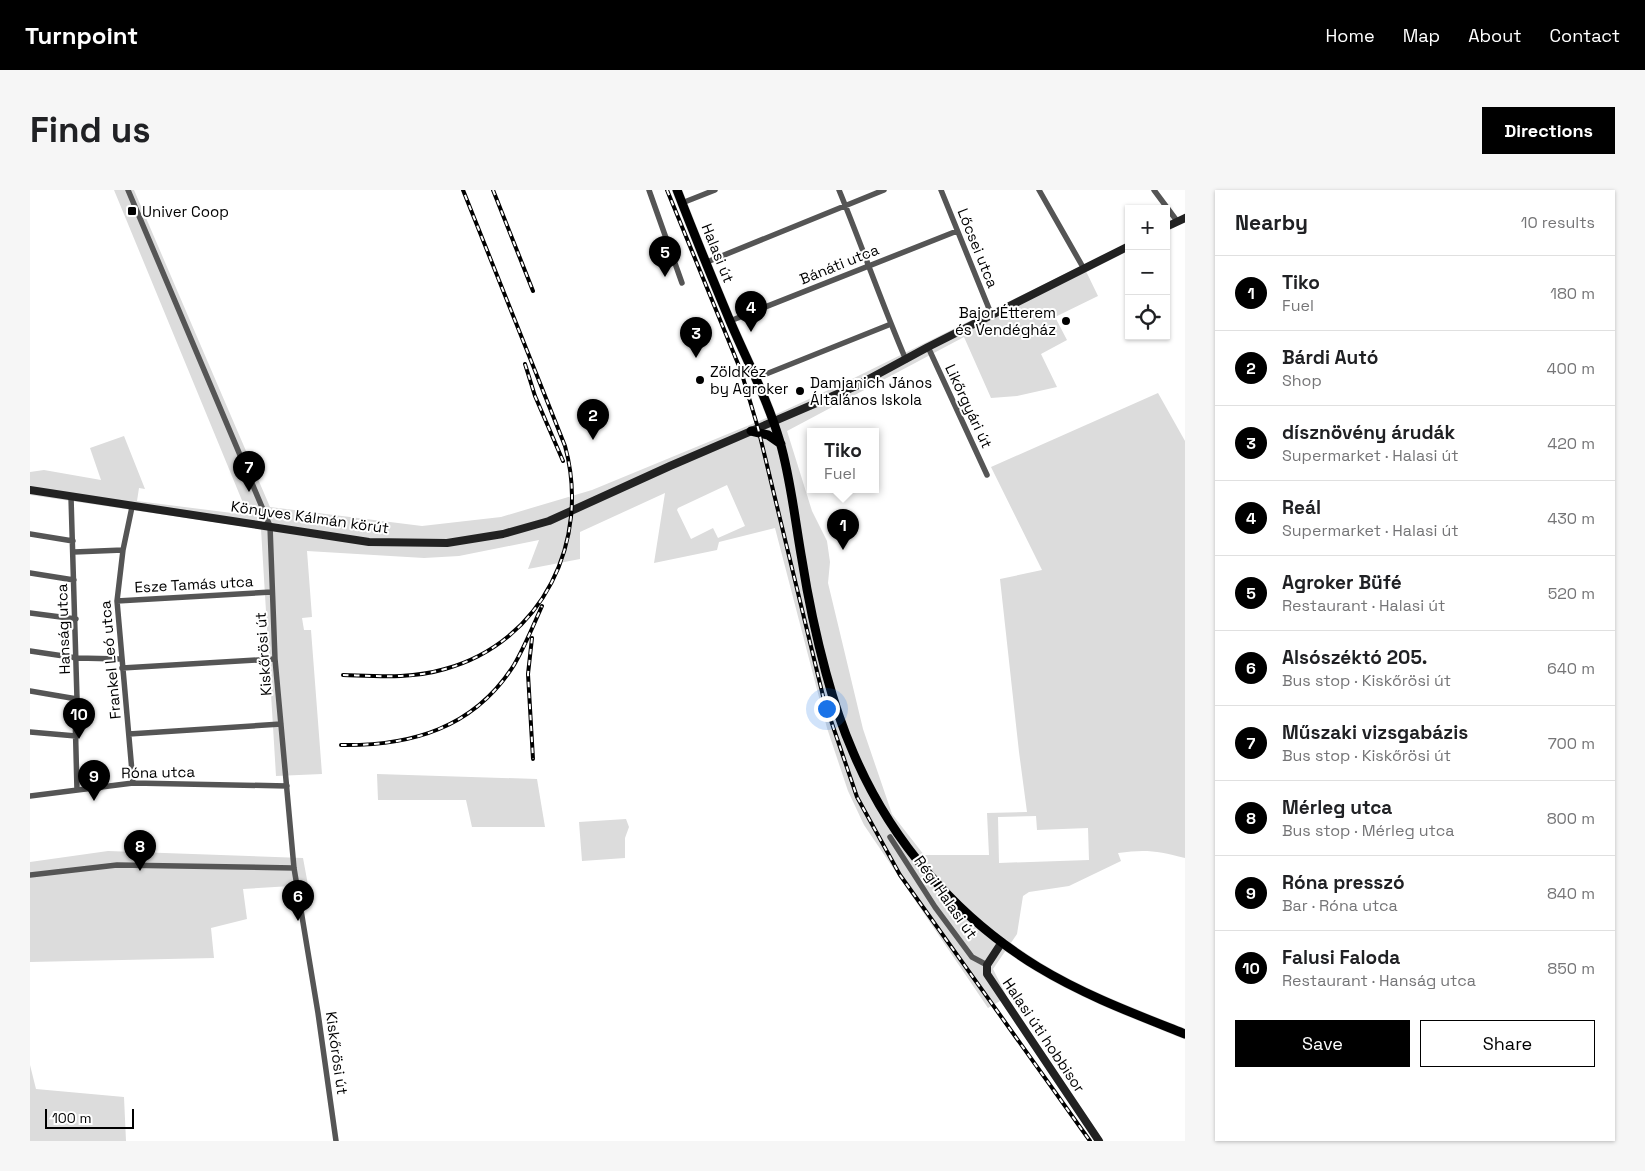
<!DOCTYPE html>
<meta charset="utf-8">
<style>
:root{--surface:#fff;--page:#f6f6f6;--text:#202124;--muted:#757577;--line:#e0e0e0;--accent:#000}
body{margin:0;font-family:"Space Grotesk",sans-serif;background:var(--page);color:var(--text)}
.controls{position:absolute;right:15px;top:15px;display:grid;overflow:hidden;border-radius:0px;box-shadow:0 1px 4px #0004}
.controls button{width:45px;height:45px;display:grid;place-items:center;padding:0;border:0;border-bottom:1px solid var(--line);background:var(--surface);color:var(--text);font:25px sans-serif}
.scale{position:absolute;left:15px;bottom:12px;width:89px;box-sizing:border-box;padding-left:5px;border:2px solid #000;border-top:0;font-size:14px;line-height:18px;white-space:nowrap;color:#000;-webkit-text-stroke:4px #fff;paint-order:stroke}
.you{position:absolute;left:796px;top:518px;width:18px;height:18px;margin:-12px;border:4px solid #fff;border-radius:50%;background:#1a73e8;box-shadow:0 0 0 8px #1a73e833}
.badge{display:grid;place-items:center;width:32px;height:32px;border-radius:50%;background:var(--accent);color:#fff;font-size:16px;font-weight:700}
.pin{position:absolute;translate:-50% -41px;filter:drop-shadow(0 1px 2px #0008)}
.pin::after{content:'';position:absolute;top:26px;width:18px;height:15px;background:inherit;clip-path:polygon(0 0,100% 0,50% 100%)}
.popup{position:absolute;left:777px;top:238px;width:72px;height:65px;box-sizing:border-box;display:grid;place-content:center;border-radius:0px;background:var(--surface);filter:drop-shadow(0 1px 4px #0005);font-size:16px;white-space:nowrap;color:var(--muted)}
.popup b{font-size:19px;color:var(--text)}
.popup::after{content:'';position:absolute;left:50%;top:100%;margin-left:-10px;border:10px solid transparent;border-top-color:var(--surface)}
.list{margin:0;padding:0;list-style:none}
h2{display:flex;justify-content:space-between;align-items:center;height:65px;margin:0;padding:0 20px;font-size:21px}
h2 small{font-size:16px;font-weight:400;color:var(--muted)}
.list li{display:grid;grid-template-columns:32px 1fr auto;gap:15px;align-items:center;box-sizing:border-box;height:75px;padding:0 20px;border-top:1px solid var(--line)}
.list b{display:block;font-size:19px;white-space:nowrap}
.list p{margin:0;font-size:16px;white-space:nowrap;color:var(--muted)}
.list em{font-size:16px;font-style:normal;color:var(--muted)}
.actions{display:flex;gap:10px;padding:15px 20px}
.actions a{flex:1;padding:11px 0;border:1px solid var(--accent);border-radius:0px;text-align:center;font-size:18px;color:var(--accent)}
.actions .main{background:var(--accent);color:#fff}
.icon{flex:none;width:28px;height:28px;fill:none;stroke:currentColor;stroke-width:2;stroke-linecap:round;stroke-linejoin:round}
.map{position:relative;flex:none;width:1155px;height:951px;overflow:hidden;border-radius:0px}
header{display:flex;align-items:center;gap:30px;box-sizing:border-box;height:70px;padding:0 25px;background:var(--accent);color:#fff}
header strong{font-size:24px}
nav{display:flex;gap:28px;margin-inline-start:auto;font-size:18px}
.intro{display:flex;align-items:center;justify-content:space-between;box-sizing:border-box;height:120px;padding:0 30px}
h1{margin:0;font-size:35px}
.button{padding:12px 22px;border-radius:0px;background:var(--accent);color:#fff;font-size:18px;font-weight:700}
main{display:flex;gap:30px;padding:0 30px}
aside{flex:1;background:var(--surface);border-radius:0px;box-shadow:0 1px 4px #0004}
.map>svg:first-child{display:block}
.green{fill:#dcdcdc;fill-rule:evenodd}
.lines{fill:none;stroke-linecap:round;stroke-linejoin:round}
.primary-casing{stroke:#dbdbdb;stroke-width:10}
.street{stroke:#555;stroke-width:5.5}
.secondary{stroke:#222;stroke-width:8}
.primary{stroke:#000;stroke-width:9}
.rail-casing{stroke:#000;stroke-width:4}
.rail{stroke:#fff;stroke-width:2;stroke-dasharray:5.5;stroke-linecap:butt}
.poi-dot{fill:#000;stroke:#fff;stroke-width:2}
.labels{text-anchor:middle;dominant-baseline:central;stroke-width:4;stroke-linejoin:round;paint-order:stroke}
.poi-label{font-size:15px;fill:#000;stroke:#fff;text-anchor:start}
.street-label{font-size:15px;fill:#000;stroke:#fff}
</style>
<header>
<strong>Turnpoint</strong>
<nav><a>Home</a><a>Map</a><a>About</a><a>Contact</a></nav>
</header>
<div class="intro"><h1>Find us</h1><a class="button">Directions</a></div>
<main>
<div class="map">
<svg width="1155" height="951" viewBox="0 0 1155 951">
<rect width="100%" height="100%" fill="#fff"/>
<!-- green -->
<path class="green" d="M 84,0 L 104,0 L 240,317 L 392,336 L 471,327 L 562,300 L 751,222 L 820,190 L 1053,75 L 1068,106 L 1025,127 L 1037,150 L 1011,164 L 1027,197 L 987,206 L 961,208 L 934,147 L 757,241 L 782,321 L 797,351 L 800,372 L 798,393 L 833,539 L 862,624 L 894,665 L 959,665 L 957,623 L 997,622 L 989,562 L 970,389 L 1012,380 L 961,277 L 1128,203 L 1155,251 L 1155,668 C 1128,661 1116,659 1088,663 L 1091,671 L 1039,696 L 999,702 L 993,706 L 987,744 L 963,779 L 977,807 L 958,818 L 834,635 L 818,601 L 797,538 L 745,338 L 689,352 L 687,360 L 624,373 L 635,303 L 550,342 L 550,369 L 498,379 L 509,350 L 429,366 L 394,368 L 277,361 L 282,427 L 272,428 L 274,440 L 281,440 L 292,584 L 246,586 L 231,339 L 0,305 L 0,282 L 14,280 L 71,290 L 60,258 L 94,246 L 115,299 L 109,298 L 107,311 L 218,325 ZM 697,295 L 715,336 L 688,348 L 683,338 L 661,349 L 647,320 L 648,318 ZM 1006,626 L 1007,640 L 1058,638 L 1059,670 L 969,673 L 968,627 Z
M 347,584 L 507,589 L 515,637 L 442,637 L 436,610 L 348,610 Z
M 596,629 L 599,637 L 595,648 L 595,668 L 552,671 L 549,632 Z
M 78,661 L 273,668 L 278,695 L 213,699 L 217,729 L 181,738 L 184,768 L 0,772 L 0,672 Z
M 0,875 L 6,899 L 94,907 L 96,951 L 0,951 Z"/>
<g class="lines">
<!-- primary casing -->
<g class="primary-casing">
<path id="primary" d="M 647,0 C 664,44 682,88 700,131 C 717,171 738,210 750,252 C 761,290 765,331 772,370 C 778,408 786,446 796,483 C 803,509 812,537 823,562 C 860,650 926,727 1008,777 C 1054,805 1105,824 1155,844
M 721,241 L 738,245 L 751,254"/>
</g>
<!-- street -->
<path class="street" d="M 98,0 L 240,336 L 245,469 L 264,678 L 288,823 L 306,951
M 619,0 L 652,93
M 809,0 C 832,56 852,114 876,170
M 911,0 L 962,126
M 1009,0 L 1054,79
M 1124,0 L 1147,31
M 652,13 L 685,0
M 677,72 L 854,0
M 700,131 L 927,41
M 898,157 L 957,285
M 726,188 L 861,134
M 41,307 L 47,509 L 47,518 L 45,523 L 47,600
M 102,317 L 93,360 L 87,411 L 103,593
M 0,344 L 43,351
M 44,362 L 93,360
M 0,383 L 44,390
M 87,411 L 242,402
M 0,423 L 46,429
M 0,461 L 47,468 L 91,469
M 92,478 L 245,469
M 0,501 L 47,509
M 0,542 L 46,546
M 99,544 L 251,534
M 0,606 L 103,593 L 257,596
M 860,647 L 905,717 L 942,767 L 957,775
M 0,685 L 87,675 L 264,678"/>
<!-- secondary -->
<path class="secondary" d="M 1136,37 L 1155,28
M 0,300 L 339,352 L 417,353 L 473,344 L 519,331 L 640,276 L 826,196 L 898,157 L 1099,56
M 972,752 L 957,775 L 957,784 L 1069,951"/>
<!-- primary -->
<use href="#primary" class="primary"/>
<!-- rail casing -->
<g class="rail-casing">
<path id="rail" d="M 463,0 L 503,101
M 637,0 L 711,181 L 728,238 L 794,510 L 827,607 L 870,685 L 1060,951
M 495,174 L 505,206 L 533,271
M 502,448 L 498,484 L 503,569
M 313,485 C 347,486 381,489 415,479 C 513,452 561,350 535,256 L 433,0
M 311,555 C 382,556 444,538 484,475 C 495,456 503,436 512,416"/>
</g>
<!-- rail -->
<use href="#rail" class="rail"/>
</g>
<!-- markers -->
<g class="poi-dot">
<rect x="97" y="16" width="10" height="10" rx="2.5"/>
<circle cx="1036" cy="131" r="5"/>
<circle cx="670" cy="190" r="5"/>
<circle cx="770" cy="201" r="5"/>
</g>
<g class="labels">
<!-- poi labels -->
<g class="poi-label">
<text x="112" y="21">Univer Coop</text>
<text x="1026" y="122" text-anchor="end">Bajor Étterem<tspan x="1026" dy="17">és Vendégház</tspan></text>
<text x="680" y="181">ZöldKéz<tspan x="680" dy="17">by Agroker</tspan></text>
<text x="780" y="192">Damjanich János<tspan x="780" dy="17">Általános Iskola</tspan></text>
</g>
<!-- street labels -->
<g class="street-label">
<text transform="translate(948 58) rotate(68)">Lőcsei utca</text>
<text transform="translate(688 63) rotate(68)">Halasi út</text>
<text transform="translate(809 74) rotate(-22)">Bánáti utca</text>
<text transform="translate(939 216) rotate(65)">Likőrgyári út</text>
<text transform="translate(280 327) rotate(8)">Könyves Kálmán körút</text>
<text transform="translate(164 394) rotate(-3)">Esze Tamás utca</text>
<text transform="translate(33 439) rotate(-92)">Hanság utca</text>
<text transform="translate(233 464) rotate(-94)">Kiskőrösi út</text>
<text transform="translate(80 470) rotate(-95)">Frankel Leó utca</text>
<text transform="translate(128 582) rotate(-1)">Róna utca</text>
<text transform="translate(916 707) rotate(55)">Régi Halasi út</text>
<text transform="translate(1014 845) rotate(56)">Halasi úti hobbisor</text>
<text transform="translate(307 863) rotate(82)">Kiskőrösi út</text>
</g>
</g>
</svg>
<div class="controls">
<button>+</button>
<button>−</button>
<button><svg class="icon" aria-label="locate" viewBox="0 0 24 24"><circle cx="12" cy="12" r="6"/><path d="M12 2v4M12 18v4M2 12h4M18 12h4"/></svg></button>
</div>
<div class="scale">100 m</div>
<div class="you"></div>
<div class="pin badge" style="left:813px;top:360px">1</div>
<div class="popup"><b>Tiko</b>Fuel</div>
<div class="pin badge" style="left:563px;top:250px">2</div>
<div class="pin badge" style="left:666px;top:168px">3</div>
<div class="pin badge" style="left:721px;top:142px">4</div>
<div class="pin badge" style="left:635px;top:87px">5</div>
<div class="pin badge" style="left:268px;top:731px">6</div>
<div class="pin badge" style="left:219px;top:302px">7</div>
<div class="pin badge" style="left:110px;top:681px">8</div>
<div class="pin badge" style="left:64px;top:611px">9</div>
<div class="pin badge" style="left:49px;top:549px">10</div>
</div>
<aside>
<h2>Nearby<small>10 results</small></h2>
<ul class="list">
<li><span class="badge">1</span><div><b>Tiko</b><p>Fuel</p></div><em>180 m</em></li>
<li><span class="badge">2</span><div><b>Bárdi Autó</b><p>Shop</p></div><em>400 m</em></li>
<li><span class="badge">3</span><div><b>dísznövény árudák</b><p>Supermarket · Halasi út</p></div><em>420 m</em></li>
<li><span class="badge">4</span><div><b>Reál</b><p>Supermarket · Halasi út</p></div><em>430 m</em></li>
<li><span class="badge">5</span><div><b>Agroker Büfé</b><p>Restaurant · Halasi út</p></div><em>520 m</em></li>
<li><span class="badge">6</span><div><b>Alsószéktó 205.</b><p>Bus stop · Kiskőrösi út</p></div><em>640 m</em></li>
<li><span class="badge">7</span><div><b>Műszaki vizsgabázis</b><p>Bus stop · Kiskőrösi út</p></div><em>700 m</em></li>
<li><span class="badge">8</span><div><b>Mérleg utca</b><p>Bus stop · Mérleg utca</p></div><em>800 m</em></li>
<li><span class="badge">9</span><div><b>Róna presszó</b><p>Bar · Róna utca</p></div><em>840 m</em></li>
<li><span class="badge">10</span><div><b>Falusi Faloda</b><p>Restaurant · Hanság utca</p></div><em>850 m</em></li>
</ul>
<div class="actions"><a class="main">Save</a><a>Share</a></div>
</aside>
</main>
